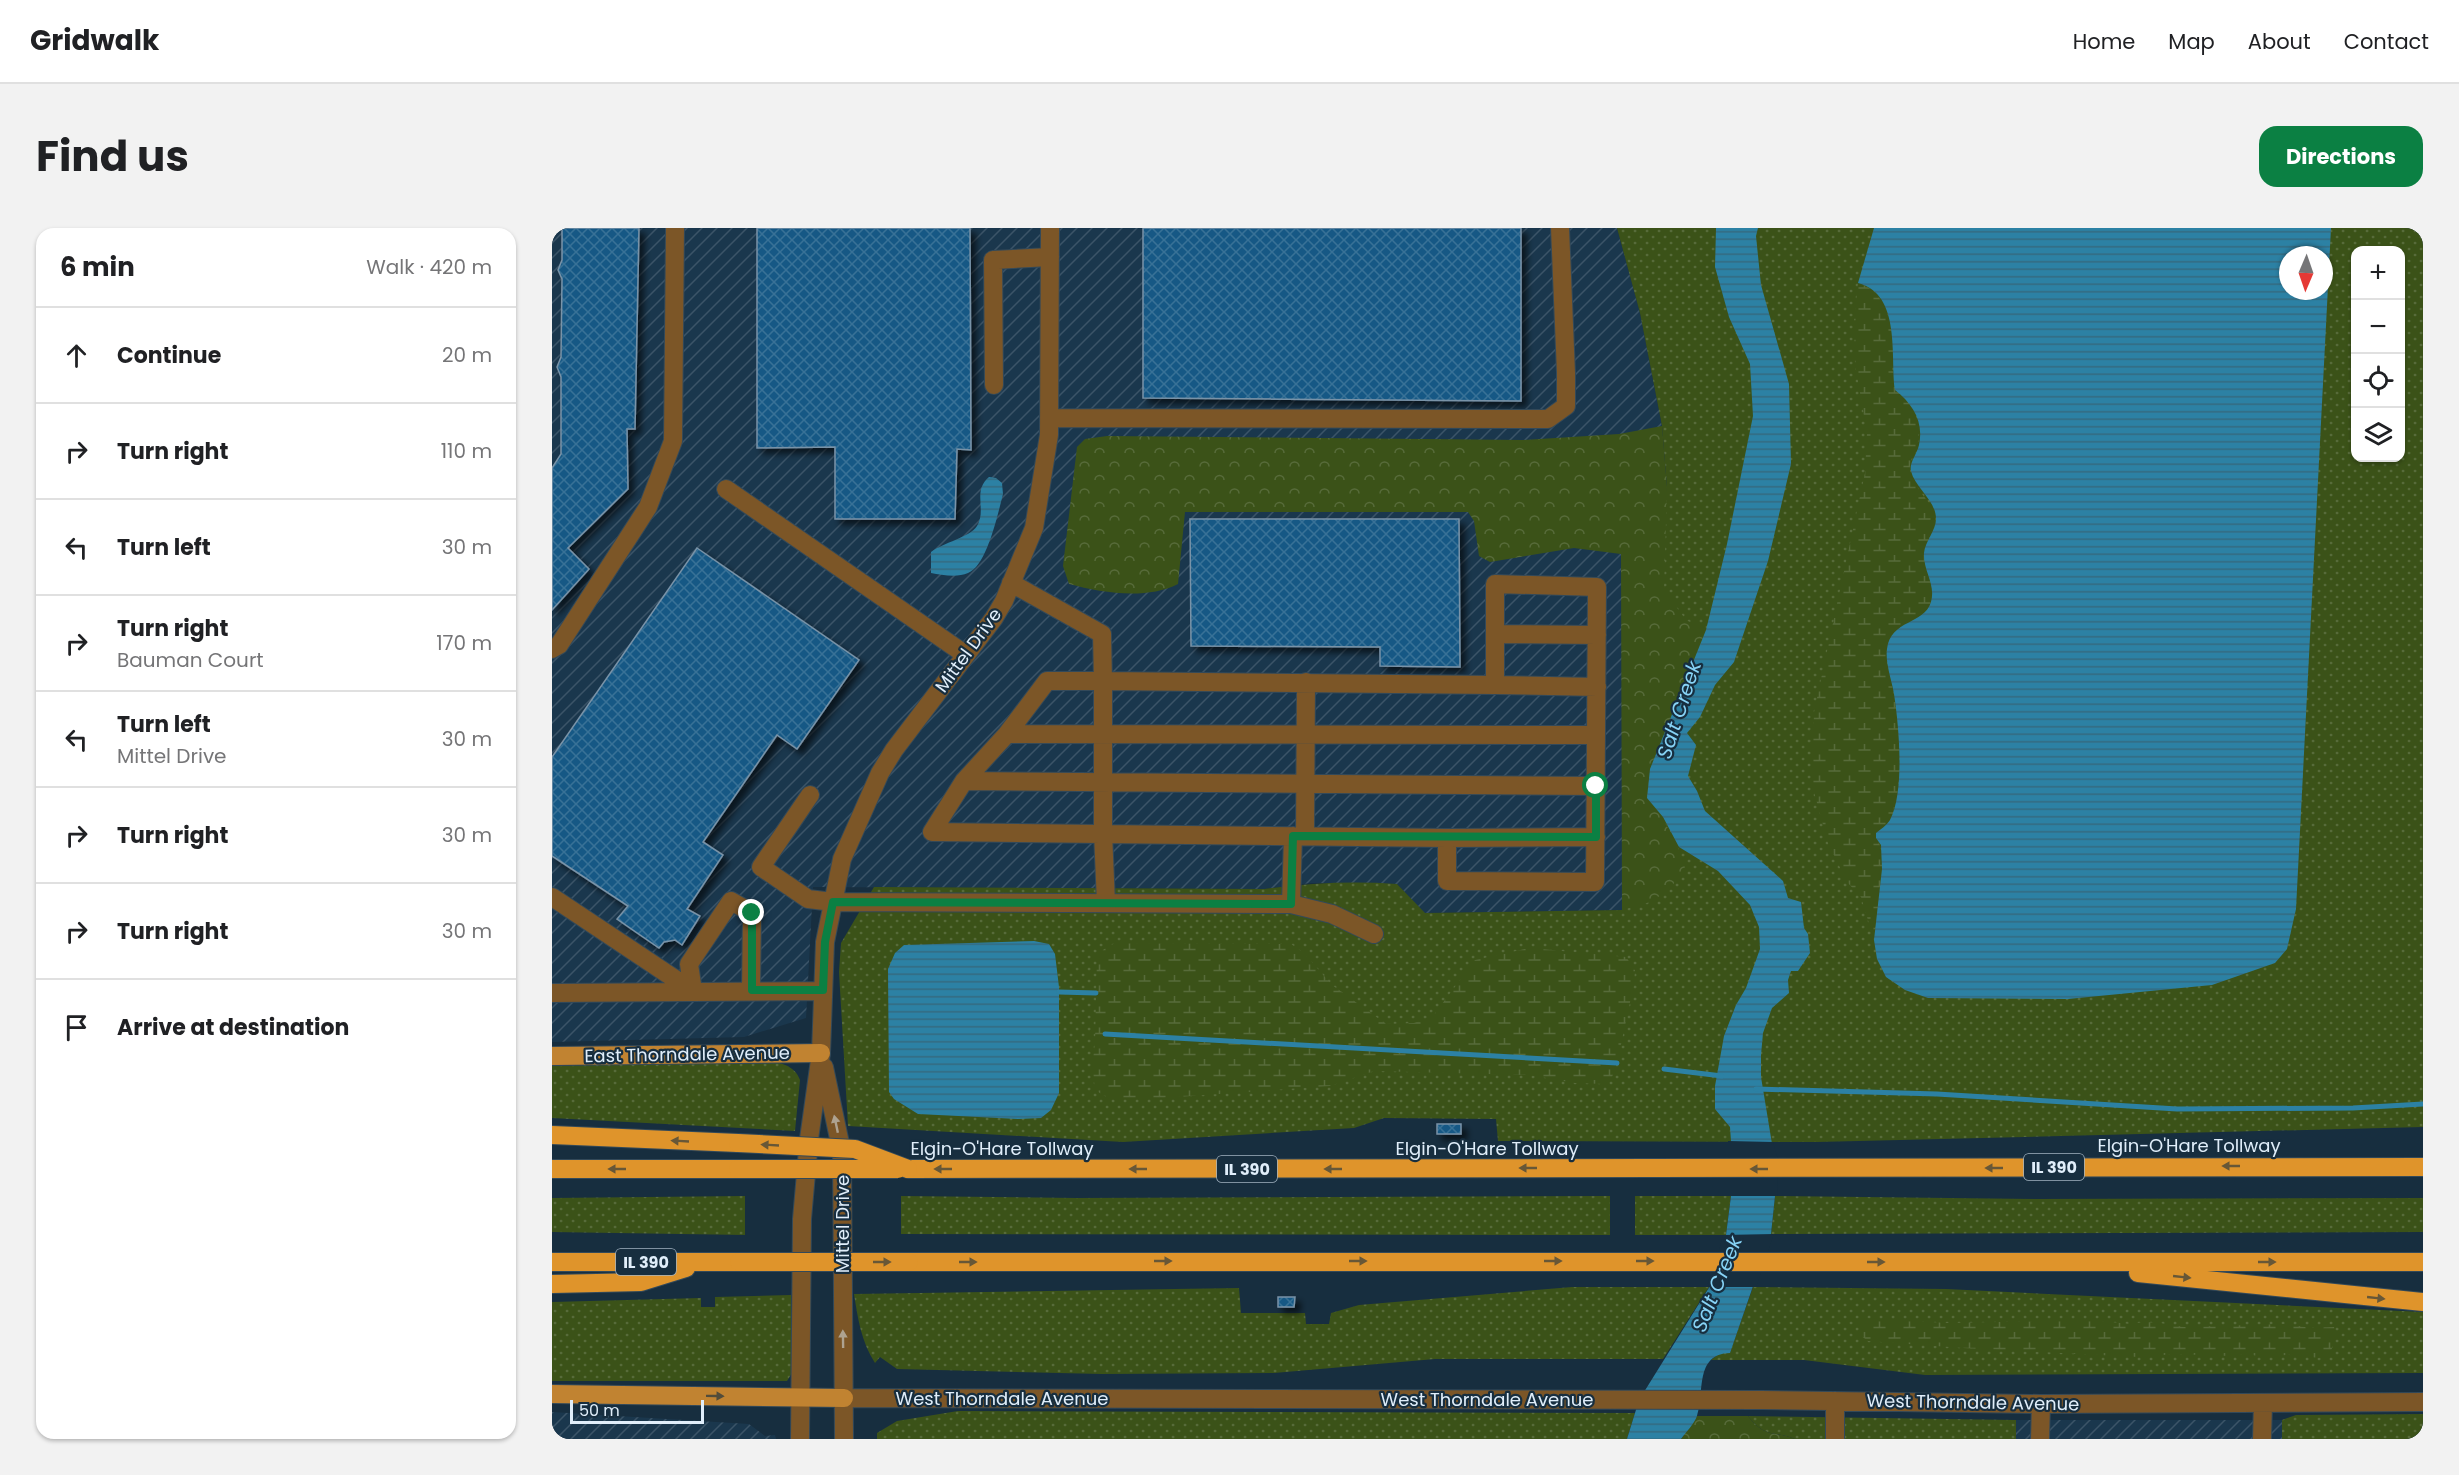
<!DOCTYPE html>
<meta charset="utf-8">
<style>
:root{--surface:#fff;--page:#f2f2f2;--text:#202124;--muted:#757577;--line:#e0e0e0;--accent:#0b8043}
body{margin:0;font-family:Poppins,sans-serif;background:var(--page);color:var(--text)}
.controls{position:absolute;right:18px;top:18px;display:grid;overflow:hidden;border-radius:12px;box-shadow:0 2px 4px #0004}
.controls button{width:54px;height:54px;display:grid;place-items:center;padding:0;border:0;border-bottom:2px solid var(--line);background:var(--surface);color:var(--text);font:30px sans-serif}
.compass{position:absolute;left:1727px;top:18px;width:54px;height:54px;border-radius:50%;background:var(--surface);box-shadow:0 2px 4px #0004;rotate:182deg}
.scale{position:absolute;left:18px;bottom:15px;width:134px;box-sizing:border-box;padding-left:6px;border:3px solid #e0eefa;border-top:0;font-size:16px;line-height:21px;white-space:nowrap;color:#e0eefa;-webkit-text-stroke:4px #172e3f;paint-order:stroke}
.stop{position:absolute;width:18px;height:18px;margin:-14px;border:4px solid #0b8043;border-radius:50%;background:#fff}
.stop.end{background:#0b8043;border-color:#fff;box-shadow:0 2px 6px #0008}
.list{margin:0;padding:0;list-style:none}
h2{display:flex;justify-content:space-between;align-items:center;height:78px;margin:0;padding:0 24px;font-size:26px}
h2 small{font-size:20px;font-weight:400;color:var(--muted)}
.list li{display:grid;grid-template-columns:39px 1fr auto;gap:18px;align-items:center;box-sizing:border-box;height:96px;padding:0 24px;border-top:2px solid var(--line)}
.list b{display:block;font-size:22px;white-space:nowrap}
.list p{margin:0;font-size:20px;white-space:nowrap;color:var(--muted)}
.list em{font-size:20px;font-style:normal;color:var(--muted)}
.icon{flex:none;width:33px;height:33px;fill:none;stroke:currentColor;stroke-width:2;stroke-linecap:round;stroke-linejoin:round}
.map{position:relative;flex:none;width:1871px;height:1211px;overflow:hidden;border-radius:18px}
header{display:flex;align-items:center;gap:36px;box-sizing:border-box;height:84px;padding:0 30px;background:var(--surface);border-bottom:2px solid var(--line)}
header strong{font-size:28px}
nav{display:flex;gap:33px;margin-inline-start:auto;font-size:21px}
.intro{display:flex;align-items:center;justify-content:space-between;box-sizing:border-box;height:144px;padding:0 36px}
h1{margin:0;font-size:42px}
.button{padding:15px 27px;border-radius:18px;background:var(--accent);color:#fff;font-size:21px;font-weight:700}
main{display:flex;gap:36px;padding:0 36px}
aside{flex:1;background:var(--surface);border-radius:18px;box-shadow:0 2px 4px #0004}
.map>svg:first-child{display:block}
.industrial{fill:url(#industrial-furrows)}
.green{fill:url(#green-dots);fill-rule:evenodd}
.forest{fill:url(#forest-crowns)}
.wetland{fill:url(#wetland-marsh)}
.water{fill:url(#water-rules);fill-rule:evenodd}
.pier{fill:#172e3f}
.lines{fill:none;stroke-linecap:round;stroke-linejoin:round}
.stream{stroke:#2c81a4;stroke-width:5}
.building{fill:url(#building-cross-hatch);stroke:#7993a8;stroke-width:1.5;filter:url(#shadow)}
.minor-casing{stroke:#334959;stroke-width:20}
.major-casing{stroke:#334959;stroke-width:20}
.highway-casing{stroke:#334959;stroke-width:20}
.minor{stroke:#7c5627;stroke-width:18}
.major{stroke:#c18331;stroke-width:18}
.highway{stroke:#df942b;stroke-width:18}
.highway-bridge-casing{stroke:#334959;stroke-width:20;stroke-linecap:butt}
.highway-bridge{stroke:#df942b;stroke-width:18}
.oneway{fill:#aea290}
.oneway2{fill:#675737}
.oneway3{fill:#524c3a}
.route{stroke:#0b8043;stroke-width:8}
.labels{text-anchor:middle;dominant-baseline:central;stroke-width:4.5;stroke-linejoin:round;paint-order:stroke}
.shield{fill:#172e3f;stroke:#a4b4c2;stroke-width:1.5}
.shield-label{font-size:16px;font-weight:bold;fill:#e0eefa}
.street-label{font-size:18px;fill:#e0eefa;stroke:#172e3f}
.water-label{font-size:20px;font-style:italic;fill:#87d3f6;stroke:#172e3f}
</style>
<header>
<strong>Gridwalk</strong>
<nav><a>Home</a><a>Map</a><a>About</a><a>Contact</a></nav>
</header>
<div class="intro"><h1>Find us</h1><a class="button">Directions</a></div>
<main>
<aside>
<h2>6 min<small>Walk · 420 m</small></h2>
<ul class="list">
<li><svg class="icon" aria-label="ahead" viewBox="0 0 24 24"><path d="M12 20V5M6 11l6-6 6 6"/></svg><div><b>Continue</b></div><em>20 m</em></li>
<li><svg class="icon" aria-label="right" viewBox="0 0 24 24"><path d="M7 20v-9h11M14 6l5 5-5 5"/></svg><div><b>Turn right</b></div><em>110 m</em></li>
<li><svg class="icon" aria-label="left" viewBox="0 0 24 24"><path d="M17 20v-9H6M10 6l-5 5 5 5"/></svg><div><b>Turn left</b></div><em>30 m</em></li>
<li><svg class="icon" aria-label="right" viewBox="0 0 24 24"><path d="M7 20v-9h11M14 6l5 5-5 5"/></svg><div><b>Turn right</b><p>Bauman Court</p></div><em>170 m</em></li>
<li><svg class="icon" aria-label="left" viewBox="0 0 24 24"><path d="M17 20v-9H6M10 6l-5 5 5 5"/></svg><div><b>Turn left</b><p>Mittel Drive</p></div><em>30 m</em></li>
<li><svg class="icon" aria-label="right" viewBox="0 0 24 24"><path d="M7 20v-9h11M14 6l5 5-5 5"/></svg><div><b>Turn right</b></div><em>30 m</em></li>
<li><svg class="icon" aria-label="right" viewBox="0 0 24 24"><path d="M7 20v-9h11M14 6l5 5-5 5"/></svg><div><b>Turn right</b></div><em>30 m</em></li>
<li><svg class="icon" aria-label="arrive" viewBox="0 0 24 24"><path d="M6 21V4h12l-3 4 3 4H6"/></svg><div><b>Arrive at destination</b></div></li>
</ul>
</aside>
<div class="map">
<svg width="1871" height="1211" viewBox="0 0 1871 1211">
<defs>
<pattern id="industrial-furrows" width="10" height="10" patternUnits="userSpaceOnUse" patternTransform="scale(1.5)"><rect width="10" height="10" fill="#1a374d"/><path d="M-1 1l2-2M0 10L10 0M9 11l2-2" fill="none" stroke="#3b5468"/></pattern>
<pattern id="green-dots" width="8" height="8" patternUnits="userSpaceOnUse" patternTransform="scale(1.5)"><rect width="8" height="8" fill="#3b5218"/><path d="M2 2h.1M6 6h.1" fill="none" stroke="#576b3a" stroke-width="1.8" stroke-linecap="round"/></pattern>
<pattern id="forest-crowns" width="20" height="18" patternUnits="userSpaceOnUse" patternTransform="scale(1.5)"><rect width="20" height="18" fill="#3b5218"/><path d="M2 6a3 3 0 1 1 6 0M12 15a3 3 0 1 1 6 0" fill="none" stroke="#576b3a"/></pattern>
<pattern id="wetland-marsh" width="20" height="14" patternUnits="userSpaceOnUse" patternTransform="scale(1.5)"><rect width="20" height="14" fill="#3b5218"/><path d="M1 5h8M5 5V1M11 12h8M15 12V8" fill="none" stroke="#576b3a"/></pattern>
<pattern id="water-rules" width="6" height="5" patternUnits="userSpaceOnUse" patternTransform="scale(1.5)"><rect width="6" height="5" fill="#2c81a4"/><path d="M0 2.5h6" fill="none" stroke="#356a80"/></pattern>
<pattern id="building-cross-hatch" width="8" height="8" patternUnits="userSpaceOnUse" patternTransform="scale(1.5)"><rect width="8" height="8" fill="#175985"/><path d="M0 0l8 8M0 8l8-8" fill="none" stroke="#387197"/></pattern>
<filter id="shadow"><feDropShadow dx="5.5" dy="5.5" stdDeviation="3" flood-color="#0009"/></filter>
</defs>
<rect width="100%" height="100%" fill="#172e3f"/>
<!-- industrial -->
<path class="industrial" d="M 0,0 L 1065,0 L 1088,85 L 1110,198 L 1115,259 L 1070,485 L 1070,682 L 872,685 L 845,656 L 759,655 L 712,661 L 261,659 L 254,790 L 192,809 L 0,814 Z
M 0,1184 L 197,1196 L 213,1208 L 223,1207 L 224,1211 L 0,1211 Z
M 1464,1192 L 1730,1192 L 1730,1211 L 1464,1211 Z"/>
<!-- green -->
<path class="green" d="M 1065,0 L 1871,0 L 1871,899 L 1265,914 L 946,913 L 944,891 L 832,890 L 802,900 L 571,914 L 296,898 L 287,744 L 289,715 L 322,659 L 712,661 C 757,655 800,653 845,656 L 873,685 L 1070,682 L 1070,485 L 1115,259 L 1110,198 L 1088,85 ZM 1804,22 L 1848,22 L 1848,230 L 1804,230 ZM 1736,27 L 1772,27 L 1772,63 L 1736,63 Z
M 185,833 C 206,833 240,829 248,852 L 243,903 L 0,890 L 0,838 Z
M 193,968 L 193,1007 L 0,1004 L 0,970 Z
M 349,968 L 524,970 L 1058,968 L 1058,1007 L 349,1006 Z
M 1083,968 L 1179,968 L 1174,1007 L 1083,1007 Z
M 1223,968 L 1486,971 L 1871,970 L 1871,1004 L 1219,1006 Z
M 1020,1059 L 1157,1059 L 1111,1131 L 883,1131 L 722,1145 L 550,1146 L 345,1141 L 328,1129 L 323,1135 C 309,1113 306,1091 302,1066 L 687,1060 L 689,1085 L 753,1085 L 754,1096 L 777,1096 L 779,1085 L 807,1077 Z
M 1201,1059 L 1394,1061 L 1871,1084 L 1871,1145 L 1373,1147 L 1252,1132 L 1159,1132 L 1168,1125 L 1178,1124 Z
M 239,1067 L 240,1145 L 235,1153 L 0,1153 L 0,1074 L 149,1070 L 149,1079 L 163,1079 L 163,1069 Z
M 406,1183 L 1083,1185 L 1075,1211 L 325,1211 L 325,1205 L 345,1193 Z
M 1871,1186 L 1871,1211 L 1730,1211 L 1730,1192 L 1744,1187 Z
M 1196,1188 L 1464,1192 L 1464,1211 L 1243,1211 C 1221,1202 1214,1211 1196,1188 Z"/>
<!-- forest -->
<path class="forest" d="M 1110,198 L 1115,259 L 1112,362 L 1134,392 L 1154,402 L 1098,541 L 1095,570 C 1113,592 1126,614 1133,641 L 1115,664 L 1095,675 L 1070,682 L 1069,326 L 1022,320 L 938,334 L 927,328 L 922,293 L 916,284 L 633,284 L 626,356 C 594,372 551,365 517,356 L 511,338 L 525,219 L 533,211 L 555,208 L 971,212 L 1067,206 Z
M 1145,1188 L 1196,1188 C 1214,1211 1221,1202 1243,1211 L 1129,1211 Z"/>
<!-- wetland -->
<path class="wetland" d="M 1306,55 C 1334,62 1342,100 1342,126 C 1342,132 1339,138 1341,144 C 1348,164 1365,179 1367,201 C 1369,217 1358,227 1358,240 C 1358,258 1379,271 1383,288 C 1386,300 1372,314 1373,326 C 1373,344 1385,357 1379,375 C 1371,398 1339,391 1335,422 C 1333,437 1340,456 1343,471 C 1348,505 1352,561 1338,592 C 1335,599 1329,605 1324,610 C 1339,629 1325,688 1322,712 L 1309,669 L 1295,654 L 1276,615 L 1259,553 L 1262,484 L 1313,245 L 1315,205 L 1303,136 L 1302,93 Z
M 563,715 L 739,716 L 752,725 L 780,757 L 834,796 L 862,795 L 881,788 L 923,732 L 978,720 L 1074,729 L 1083,742 L 1082,756 L 1065,835 L 1060,849 L 1052,856 L 1023,855 L 977,847 L 822,843 L 778,858 L 611,870 L 556,870 L 543,862 L 540,836 L 543,815 L 545,730 L 552,721 Z
M 1306,1090 L 1396,1095 L 1539,1092 L 1578,1096 L 1592,1094 L 1608,1095 L 1632,1099 L 1734,1096 L 1759,1100 L 1782,1099 L 1784,1108 L 1778,1126 L 1766,1130 L 1742,1126 L 1714,1129 L 1693,1126 L 1679,1128 L 1623,1126 L 1587,1129 L 1411,1120 L 1316,1113 L 1308,1107 Z"/>
<!-- water -->
<path class="water" d="M 1164,0 L 1206,0 L 1204,8 L 1209,57 L 1237,156 L 1239,236 L 1216,333 L 1182,434 L 1163,457 L 1148,489 L 1135,505 L 1144,517 L 1136,548 L 1145,563 L 1153,583 L 1231,653 L 1236,670 L 1249,674 L 1252,700 L 1256,706 L 1258,725 L 1246,743 L 1239,743 L 1236,752 L 1237,765 L 1220,780 L 1211,805 L 1209,827 L 1209,849 L 1222,928 L 1223,968 L 1219,1006 L 1178,1125 C 1142,1126 1153,1165 1145,1188 C 1142,1196 1134,1204 1129,1211 L 1075,1211 L 1087,1172 L 1163,1050 L 1174,1007 L 1179,968 L 1179,913 L 1178,899 L 1163,881 L 1163,858 L 1172,808 L 1184,777 L 1194,760 L 1208,721 L 1207,699 L 1198,677 L 1166,643 L 1127,619 L 1111,589 L 1095,570 L 1098,541 L 1154,402 L 1175,316 L 1201,188 L 1198,136 L 1177,89 L 1163,39 Z
M 1322,0 L 1779,0 L 1744,681 L 1735,721 L 1723,735 L 1660,757 L 1516,771 L 1376,770 L 1353,762 L 1334,749 L 1325,731 L 1322,712 L 1330,641 L 1329,617 L 1324,610 L 1324,605 C 1329,601 1335,597 1338,592 C 1353,564 1347,498 1342,466 C 1340,453 1333,435 1335,421 C 1339,391 1372,397 1379,374 C 1384,356 1371,343 1372,325 C 1373,314 1384,302 1384,291 C 1384,272 1363,260 1359,243 C 1357,235 1365,226 1367,217 C 1372,194 1361,176 1343,162 C 1338,130 1350,66 1306,55 ZM 1736,27 L 1772,27 L 1772,63 L 1736,63 Z
M 437,249 L 444,250 L 450,255 L 451,266 C 446,285 435,338 416,345 C 405,350 390,347 379,345 L 379,324 C 392,314 417,310 425,298 C 435,282 420,263 437,249 Z
M 482,713 L 497,716 L 503,726 L 507,759 L 507,865 L 499,882 L 489,890 L 466,891 L 366,886 L 342,871 L 337,864 L 336,741 L 343,725 L 352,717 Z"/>
<!-- pier -->
<path class="pier" d="M 1176,913 L 1221,914 L 1225,928 L 1226,968 L 1176,968 Z
M 1222,1006 L 1204,1059 L 1153,1059 L 1160,1049 L 1171,1007 Z"/>
<g class="lines">
<!-- stream -->
<path class="stream" d="M 507,764 L 544,765
M 553,806 L 1065,835
M 1112,841 L 1170,848
M 1204,861 L 1385,866 L 1625,881 L 1801,880 L 1871,876"/>
</g>
<!-- building -->
<path class="building" d="M 10,0 L 87,0 L 83,201 L 75,201 L 76,261 L 16,320 L 37,341 L 0,382 L 0,240 L 9,226 L 9,149 L 5,139 L 9,129 L 10,51 L 6,42 L 10,32 Z
M 205,0 L 418,0 L 419,222 L 405,221 L 403,291 L 283,291 L 283,219 L 205,220 Z
M 591,0 L 969,0 L 969,173 L 591,170 Z
M 638,291 L 907,291 L 908,439 L 828,438 L 828,419 L 639,418 Z
M 145,320 L 307,432 L 245,521 L 225,507 L 151,614 L 171,627 L 135,681 L 148,688 L 130,717 L 123,712 L 112,714 L 107,720 L 65,691 L 76,678 L 0,628 L 0,529 Z
M 885,896 L 909,896 L 909,906 L 885,906 Z
M 726,1069 L 743,1069 L 742,1079 L 726,1079 Z"/>
<g class="lines">
<!-- minor casing -->
<g class="minor-casing">
<path id="minor" d="M 442,157 L 441,32 L 498,29
M 497,190 L 996,191 L 1014,178 L 1014,145 L 1008,0
M 174,261 L 414,427
M 459,355 L 550,406 L 551,453 L 495,453 L 455,506 L 412,553 L 380,604 L 895,610 L 895,653 L 1043,654 L 1045,359 L 943,356 L 943,457 L 551,453 L 551,605 L 554,675
M 943,406 L 1045,407
M 0,421 L 7,417 L 96,279 L 121,213 L 123,0
M 943,457 L 1045,459
M 455,506 L 1044,507
M 412,553 L 1044,558
M 258,567 L 209,639 L 256,671 L 281,674 L 739,676 L 780,686 L 822,706
M 753,608 L 754,454
M 895,610 L 1044,609
M 0,669 L 141,763
M 739,676 L 741,608
M 141,763 L 137,736 L 179,673 L 200,685 L 199,762
M 0,765 L 271,763
M 272,839 L 290,925 L 292,1211
M 292,1170 L 1209,1172 L 1489,1176 L 1871,1174
M 248,1211 L 250,991 L 257,911 L 269,825 L 273,714 L 290,631 L 328,545 L 342,522 L 442,390 L 452,373 L 482,300 L 497,207 L 498,0
M 1283,1211 L 1283,1173
M 1488,1211 L 1489,1176
M 1710,1211 L 1711,1175"/>
</g>
<!-- major casing -->
<g class="major-casing">
<path id="major" d="M 0,828 L 269,825
M 0,1166 L 292,1170"/>
</g>
<!-- highway casing -->
<g class="highway-casing">
<path id="highway" d="M 0,907 L 186,915
M 0,941 L 186,941
M 356,941 L 1871,939
M 0,1034 L 187,1034
M 357,1034 L 1871,1034
M 1586,1045 L 1871,1074
M 0,1056 L 89,1054 L 134,1040"/>
</g>
<!-- minor -->
<use href="#minor" class="minor"/>
<!-- major -->
<use href="#major" class="major"/>
<!-- highway -->
<use href="#highway" class="highway"/>
<!-- highway-bridge casing -->
<g class="highway-bridge-casing">
<path id="highway-bridge" d="M 186,915 L 303,921 L 356,941
M 186,941 L 346,941
M 187,1034 L 357,1034"/>
</g>
<!-- highway-bridge -->
<use href="#highway-bridge" class="highway-bridge"/>
</g>
<!-- one-way arrows -->
<defs><path id="oneway-solid" d="M-6-.8H1V-3.2L6.5 0L1 3.2V.8H-6Z" transform="scale(1.5)"/></defs>
<g class="oneway">
<use href="#oneway-solid" transform="translate(284 896) rotate(-102)"/>
<use href="#oneway-solid" transform="translate(291 1111) rotate(-91)"/>
</g>
<g class="oneway2">
<use href="#oneway-solid" transform="translate(128 913) rotate(-177)"/>
<use href="#oneway-solid" transform="translate(218 917) rotate(-177)"/>
<use href="#oneway-solid" transform="translate(1679 938) rotate(180)"/>
<use href="#oneway-solid" transform="translate(976 940) rotate(-180)"/>
<use href="#oneway-solid" transform="translate(1442 940) rotate(180)"/>
<use href="#oneway-solid" transform="translate(65 941) rotate(180)"/>
<use href="#oneway-solid" transform="translate(391 941) rotate(-180)"/>
<use href="#oneway-solid" transform="translate(586 941) rotate(-180)"/>
<use href="#oneway-solid" transform="translate(781 941) rotate(180)"/>
<use href="#oneway-solid" transform="translate(1207 941) rotate(-180)"/>
<use href="#oneway-solid" transform="translate(611 1033)"/>
<use href="#oneway-solid" transform="translate(806 1033)"/>
<use href="#oneway-solid" transform="translate(1001 1033)"/>
<use href="#oneway-solid" transform="translate(1093 1033)"/>
<use href="#oneway-solid" transform="translate(330 1034)"/>
<use href="#oneway-solid" transform="translate(416 1034)"/>
<use href="#oneway-solid" transform="translate(1324 1034)"/>
<use href="#oneway-solid" transform="translate(1715 1034)"/>
<use href="#oneway-solid" transform="translate(1630 1049) rotate(6)"/>
<use href="#oneway-solid" transform="translate(1824 1070) rotate(6)"/>
</g>
<use class="oneway3" href="#oneway-solid" transform="translate(163 1168) rotate(1)"/>
<g class="lines">
<!-- route -->
<path class="route" d="M 200,685 L 200,762 L 271,762 L 273,714 L 281,674 L 739,676 L 741,608 L 1044,609 L 1044,558"/>
</g>
<g class="labels">
<!-- shield labels -->
<g class="shield">
<rect x="1472" y="926" width="60" height="26" rx="4.5"/>
<rect x="665" y="928" width="60" height="26" rx="4.5"/>
<rect x="64" y="1021" width="60" height="26" rx="4.5"/>
</g>
<g class="shield-label">
<text x="1502" y="939">IL 390</text>
<text x="695" y="941">IL 390</text>
<text x="94" y="1034">IL 390</text>
</g>
<!-- street labels -->
<g class="street-label">
<text transform="translate(416 422) rotate(-54)">Mittel Drive</text>
<text transform="translate(135 826) rotate(-1)">East Thorndale Avenue</text>
<text x="1637" y="917">Elgin-O'Hare Tollway</text>
<text x="450" y="920">Elgin-O'Hare Tollway</text>
<text x="935" y="920">Elgin-O'Hare Tollway</text>
<text transform="translate(290 996) rotate(-90)">Mittel Drive</text>
<text x="450" y="1170">West Thorndale Avenue</text>
<text x="935" y="1171">West Thorndale Avenue</text>
<text transform="translate(1421 1174) rotate(1)">West Thorndale Avenue</text>
</g>
<!-- water labels -->
<g class="water-label">
<text transform="translate(1127 482) rotate(-72)">Salt Creek</text>
<text transform="translate(1165 1056) rotate(-68)">Salt Creek</text>
</g>
</g>
</svg>
<div class="controls">
<button>+</button>
<button>−</button>
<button><svg class="icon" aria-label="locate" viewBox="0 0 24 24"><circle cx="12" cy="12" r="6"/><path d="M12 2v4M12 18v4M2 12h4M18 12h4"/></svg></button>
<button><svg class="icon" aria-label="layers" viewBox="0 0 24 24"><path d="M12 4l9 5-9 5-9-5zM3 14l9 5 9-5"/></svg></button>
</div>
<svg class="compass" viewBox="-18 -18 36 36"><path d="M0-13l5 13h-10z" fill="#e53935"/><path d="M0 13l5-13h-10z" fill="#757577"/></svg>
<div class="scale">50 m</div>
<div class="stop" style="left:1044px;top:558px"></div>
<div class="stop end" style="left:200px;top:685px"></div>
</div>
</main>
